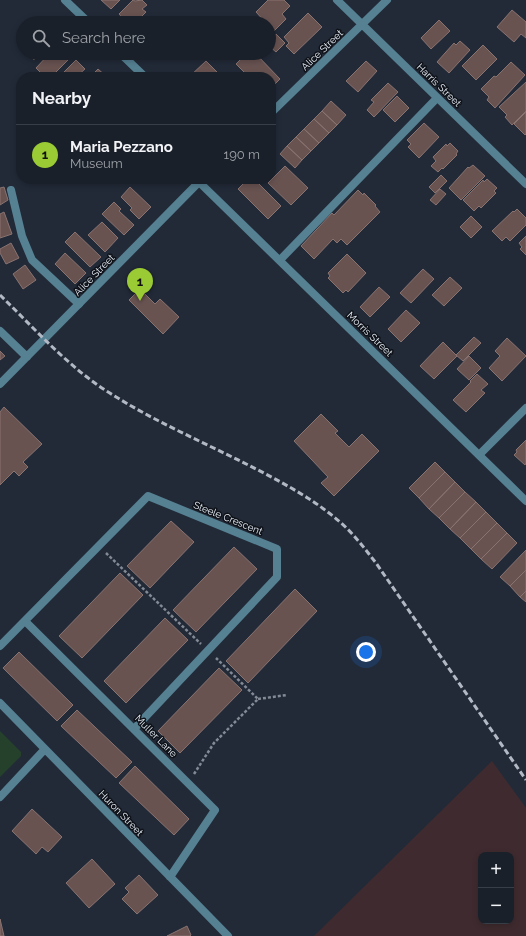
<!DOCTYPE html>
<meta charset="utf-8">
<style>
:root{--surface:#1a202a;--page:#272d36;--text:#f1f3f6;--muted:#9fa3a8;--line:#383e47;--accent:#9acb34}
body{margin:0;font-family:Raleway,sans-serif;background:var(--page);color:var(--text)}
.controls{position:absolute;right:12px;bottom:12px;display:grid;overflow:hidden;border-radius:8px;box-shadow:0 2px 6px #0003}
.controls button{width:36px;height:36px;display:grid;place-items:center;padding:0;border:0;border-bottom:1px solid var(--line);background:var(--surface);color:var(--text);font:20px sans-serif}
.you{position:absolute;left:366px;top:652px;width:14px;height:14px;margin:-10px;border:3px solid #fff;border-radius:50%;background:#1a73e8;box-shadow:0 0 0 6px #1a73e833}
.badge{display:grid;place-items:center;width:26px;height:26px;border-radius:50%;background:var(--accent);color:#111;font-size:13px;font-weight:700}
.pin{position:absolute;translate:-50% -33px;filter:drop-shadow(0 1px 2px #0008)}
.pin::after{content:'';position:absolute;top:21px;width:14px;height:12px;background:inherit;clip-path:polygon(0 0,100% 0,50% 100%)}
.list{margin:0;padding:0;list-style:none}
h2{display:flex;justify-content:space-between;align-items:center;height:52px;margin:0;padding:0 16px;font-size:17px}
h2 small{font-size:13px;font-weight:400;color:var(--muted)}
.list li{display:grid;grid-template-columns:26px 1fr auto;gap:12px;align-items:center;box-sizing:border-box;height:60px;padding:0 16px;border-top:1px solid var(--line)}
.list b{display:block;font-size:15px;white-space:nowrap}
.list p{margin:0;font-size:13px;white-space:nowrap;color:var(--muted)}
.list em{font-size:13px;font-style:normal;color:var(--muted)}
.icon{flex:none;width:22px;height:22px;fill:none;stroke:currentColor;stroke-width:2;stroke-linecap:round;stroke-linejoin:round}
.map{position:relative;flex:none;width:526px;height:936px;overflow:hidden}
.search{position:absolute;background:var(--surface);box-shadow:0 2px 6px #0003;left:16px;top:16px;width:260px;height:44px;display:flex;align-items:center;gap:10px;box-sizing:border-box;padding:0 14px;border-radius:22px;color:var(--muted);font-size:15px}
.panel{position:absolute;background:var(--surface);box-shadow:0 2px 6px #0003;left:16px;top:72px;width:260px;height:112px;border-radius:16px}
.map>svg:first-child{display:block}
.industrial{fill:#3f2b2f;fill-rule:evenodd}
.green{fill:#25412b}
.building{fill:#685351;stroke:#897371}
.lines{fill:none;stroke-linecap:round;stroke-linejoin:round}
.path{stroke:#838a96;stroke-width:2.5;stroke-dasharray:3 2;stroke-linecap:butt}
.service{stroke:#558192;stroke-width:8}
.minor{stroke:#558192;stroke-width:8}
.rail{stroke:#b2b9c4;stroke-width:3;stroke-dasharray:6 3;stroke-linecap:butt}
.labels{text-anchor:middle;dominant-baseline:central;stroke-width:3;stroke-linejoin:round;paint-order:stroke}
.street-label{font-size:10px;fill:#e7edf7;stroke:#0f1319}
</style>
<div class="map">
<svg width="526" height="936" viewBox="0 0 526 936">
<rect width="100%" height="100%" fill="#222a38"/>
<!-- industrial -->
<path class="industrial" d="M 492,761 L 526,808 L 526,936 L 314,936 ZM 481,855 L 511,855 L 511,921 L 481,921 Z"/>
<!-- green -->
<path class="green" d="M 0,731 L 21,752 L 21,756 L 0,777 Z"/>
<!-- building -->
<path class="building" d="M 101,0 L 120,0 L 111,9 Z
M 133,0 L 135,1 L 142,0 L 147,5 L 142,9 L 146,12 L 135,23 L 127,23 L 119,14 Z
M 268,0 L 284,0 L 290,6 L 282,14 L 286,19 L 274,31 L 269,26 L 269,23 L 266,23 L 256,12 Z
M 512,10 L 526,22 L 526,38 L 521,34 L 514,42 L 497,27 Z
M 308,13 L 322,27 L 294,54 L 286,46 L 289,43 L 284,37 Z
M 194,19 L 197,23 L 188,23 L 189,21 L 191,22 Z
M 439,20 L 450,31 L 431,49 L 421,38 Z
M 276,34 L 285,43 L 276,52 L 269,46 L 269,40 Z
M 460,41 L 470,50 L 449,73 L 437,62 L 454,43 L 456,45 Z
M 483,45 L 497,59 L 476,80 L 462,66 Z
M 27,53 L 40,53 L 34,60 Z
M 50,53 L 69,53 L 72,56 L 51,77 L 45,77 L 36,68 Z
M 247,53 L 255,53 L 280,79 L 271,88 L 271,77 L 249,77 L 236,64 Z
M 76,60 L 85,69 L 76,77 L 59,77 Z
M 206,61 L 219,74 L 216,77 L 189,77 Z
M 366,61 L 377,71 L 358,92 L 346,81 Z
M 511,62 L 525,75 L 495,108 L 487,100 L 489,97 L 481,89 L 494,76 L 496,77 Z
M 98,69 L 107,77 L 90,77 Z
M 526,82 L 526,111 L 512,125 L 505,117 L 507,115 L 499,107 Z
M 388,83 L 398,92 L 374,117 L 367,110 L 374,102 L 371,100 Z
M 397,96 L 409,108 L 395,122 L 383,110 Z
M 331,101 L 346,115 L 337,125 L 322,111 Z
M 322,111 L 337,125 L 329,133 L 314,119 Z
M 526,112 L 526,134 L 525,135 L 514,124 Z
M 314,119 L 329,133 L 319,143 L 304,129 Z
M 424,123 L 439,137 L 419,158 L 408,147 L 411,144 L 407,140 Z
M 304,129 L 319,143 L 311,151 L 296,137 Z
M 296,137 L 311,151 L 302,160 L 287,146 Z
M 450,143 L 458,151 L 456,154 L 457,155 L 443,169 L 442,168 L 438,172 L 431,166 L 436,161 L 433,157 L 446,144 L 447,146 Z
M 287,146 L 302,160 L 295,168 L 280,154 Z
M 473,165 L 485,176 L 461,200 L 449,188 L 468,167 L 469,168 Z
M 285,166 L 308,188 L 291,205 L 268,183 Z
M 441,175 L 447,181 L 435,193 L 429,187 Z
M 248,179 L 254,179 L 281,206 L 268,219 L 238,189 Z
M 487,179 L 497,188 L 494,191 L 496,193 L 481,208 L 479,206 L 474,211 L 463,200 L 483,180 L 484,182 Z
M 4,187 L 8,200 L 0,205 L 0,188 Z
M 130,187 L 151,207 L 139,219 L 130,210 L 132,208 L 121,197 Z
M 440,189 L 446,194 L 436,205 L 430,200 Z
M 358,190 L 363,195 L 364,193 L 376,205 L 375,206 L 380,212 L 347,245 L 341,239 L 337,243 L 333,239 L 314,259 L 301,246 L 332,213 L 334,215 Z
M 114,202 L 121,209 L 119,211 L 134,225 L 124,235 L 102,214 Z
M 517,209 L 526,218 L 526,225 L 510,241 L 506,237 L 502,241 L 492,231 L 513,211 L 514,212 Z
M 4,212 L 12,234 L 0,238 L 0,214 Z
M 471,216 L 482,227 L 471,238 L 460,227 Z
M 102,222 L 118,238 L 105,252 L 88,235 Z
M 75,232 L 101,257 L 90,267 L 65,242 Z
M 526,236 L 526,255 L 520,249 L 522,247 L 519,243 Z
M 11,243 L 19,258 L 6,264 L 0,253 L 0,249 Z
M 65,253 L 86,273 L 75,284 L 55,264 Z
M 347,254 L 366,273 L 348,292 L 346,290 L 343,293 L 328,278 L 330,276 L 328,273 Z
M 25,265 L 36,280 L 23,289 L 13,274 Z
M 423,269 L 434,279 L 411,303 L 400,293 Z
M 450,277 L 462,288 L 444,306 L 432,295 Z
M 379,287 L 390,297 L 370,317 L 360,307 Z
M 140,289 L 155,304 L 160,299 L 179,317 L 163,334 L 129,300 Z
M 406,310 L 420,323 L 401,342 L 388,329 Z
M 474,337 L 481,343 L 463,361 L 456,355 Z
M 507,338 L 526,356 L 502,381 L 489,368 L 500,356 L 495,351 Z
M 443,342 L 457,356 L 434,379 L 420,366 Z
M 0,351 L 5,356 L 0,360 Z
M 469,356 L 481,368 L 469,380 L 457,369 Z
M 477,374 L 488,384 L 481,390 L 485,393 L 466,412 L 453,400 L 471,382 L 470,381 Z
M 4,407 L 42,444 L 23,462 L 28,467 L 19,476 L 14,471 L 0,485 L 0,412 Z
M 321,414 L 338,431 L 335,433 L 349,447 L 362,434 L 379,451 L 334,496 L 321,483 L 328,477 L 294,441 Z
M 526,440 L 526,463 L 525,465 L 514,455 L 517,452 L 516,450 Z
M 435,462 L 445,472 L 419,498 L 409,488 Z
M 445,472 L 455,482 L 429,509 L 419,498 Z
M 455,482 L 465,492 L 439,518 L 429,509 Z
M 465,492 L 476,502 L 450,529 L 439,518 Z
M 476,502 L 486,512 L 460,538 L 450,529 Z
M 486,512 L 497,523 L 471,549 L 460,538 Z
M 171,521 L 194,542 L 150,588 L 127,566 Z
M 497,523 L 507,533 L 481,559 L 471,549 Z
M 507,533 L 517,543 L 492,569 L 481,559 Z
M 234,547 L 257,569 L 196,632 L 173,610 Z
M 526,550 L 526,570 L 510,586 L 500,577 Z
M 526,570 L 526,591 L 520,597 L 510,586 Z
M 120,573 L 143,595 L 82,658 L 59,636 Z
M 295,589 L 317,611 L 248,683 L 226,661 Z
M 526,591 L 526,602 L 520,597 Z
M 165,618 L 188,640 L 126,703 L 104,681 Z
M 19,652 L 73,705 L 57,721 L 3,668 Z
M 219,668 L 242,690 L 180,753 L 158,731 Z
M 77,710 L 132,762 L 116,778 L 61,726 Z
M 135,766 L 189,819 L 174,835 L 119,783 Z
M 32,809 L 62,837 L 48,852 L 42,847 L 36,854 L 12,831 Z
M 92,859 L 115,884 L 89,908 L 66,883 Z
M 139,875 L 158,895 L 137,914 L 122,899 L 129,892 L 125,888 Z
M 0,919 L 4,936 L 0,936 Z
M 187,926 L 191,935 L 190,936 L 167,936 Z"/>
<g class="lines">
<!-- path -->
<path class="path" d="M 106,553 L 201,644
M 258,699 L 287,695
M 194,774 L 214,743 L 258,699 L 216,658"/>
<!-- service -->
<path class="service" d="M 11,190 L 22,236 L 32,260 L 79,304
M 280,260 L 437,98"/>
<!-- minor -->
<path class="minor" d="M 65,0 L 89,23
M 337,0 L 526,184
M 120,53 L 145,77
M 271,113 L 387,0
M 199,182 L 526,501
M 0,331 L 27,357
M 0,384 L 202,179
M 479,455 L 526,408
M 25,621 L 215,810 L 170,877
M 0,646 L 148,496 L 277,549 L 277,577 L 134,729
M 0,703 L 228,936
M 0,797 L 45,749"/>
<!-- rail -->
<path class="rail" d="M 0,295 C 35,329 71,370 113,395 C 159,424 210,445 258,470 C 287,485 316,501 340,522 C 354,534 365,549 376,563 L 526,780"/>
</g>
<g class="labels">
<!-- street labels -->
<g class="street-label">
<text transform="translate(322 50) rotate(-44)">Alice Street</text>
<text transform="translate(439 85) rotate(44)">Harris Street</text>
<text transform="translate(94 275) rotate(-46)">Alice Street</text>
<text transform="translate(370 334) rotate(44)">Morris Street</text>
<text transform="translate(228 518) rotate(22)">Steele Crescent</text>
<text transform="translate(156 736) rotate(45)">Muller Lane</text>
<text transform="translate(121 813) rotate(46)">Huron Street</text>
</g>
</g>
</svg>
<div class="controls">
<button>+</button>
<button>−</button>
</div>
<div class="you"></div>
<div class="pin badge" style="left:140px;top:301px">1</div>
<div class="search"><svg class="icon" aria-label="search" viewBox="0 0 24 24"><circle cx="10" cy="10" r="6"/><path d="M15 15l6 6"/></svg>Search here</div>
<section class="panel">
<h2>Nearby<small></small></h2>
<ul class="list">
<li><span class="badge">1</span><div><b>Maria Pezzano</b><p>Museum</p></div><em>190 m</em></li>
</ul>
</section>
</div>
